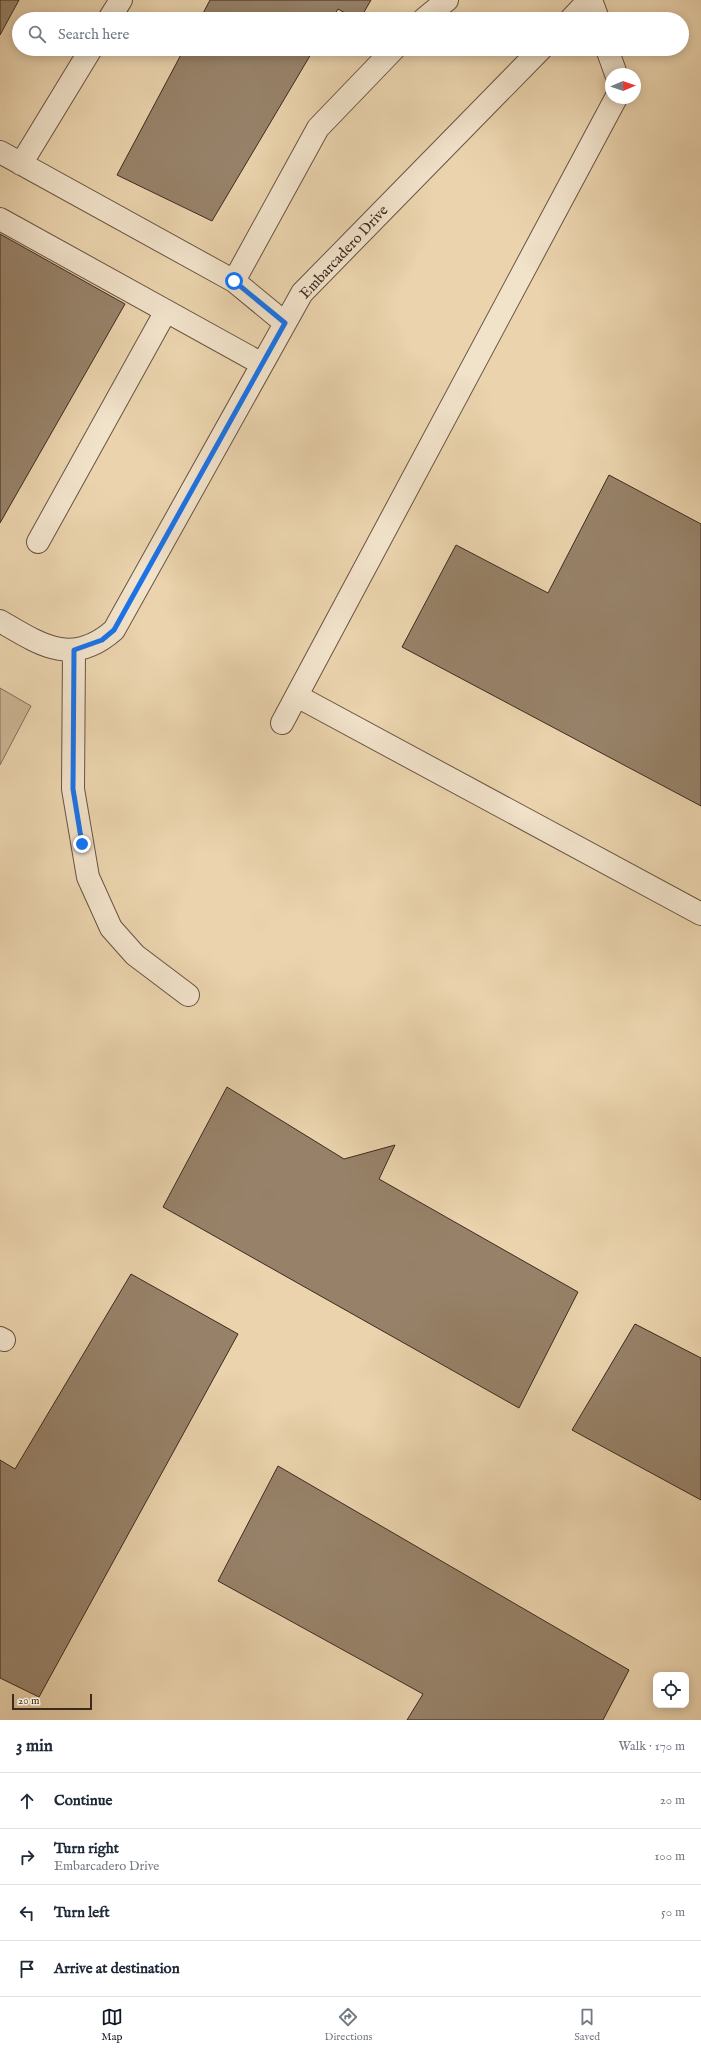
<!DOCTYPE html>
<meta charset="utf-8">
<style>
:root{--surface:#fff;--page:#f6f6f7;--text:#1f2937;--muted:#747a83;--line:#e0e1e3;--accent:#111827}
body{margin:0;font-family:"IM FELL English",serif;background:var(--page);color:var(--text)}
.controls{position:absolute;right:12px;bottom:12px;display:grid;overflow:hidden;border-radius:8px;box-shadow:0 2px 10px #0003}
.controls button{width:36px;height:36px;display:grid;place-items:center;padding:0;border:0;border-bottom:1px solid var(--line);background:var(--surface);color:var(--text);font:20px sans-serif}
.compass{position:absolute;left:605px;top:68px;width:36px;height:36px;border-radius:50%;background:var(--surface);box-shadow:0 2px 10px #0003;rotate:88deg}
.scale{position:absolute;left:12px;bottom:10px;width:80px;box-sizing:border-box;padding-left:4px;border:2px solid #3d2a1f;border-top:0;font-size:11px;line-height:14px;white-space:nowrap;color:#3d2a1f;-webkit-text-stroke:3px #f1e2ca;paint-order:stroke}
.stop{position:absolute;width:12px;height:12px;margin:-9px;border:3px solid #1a73e8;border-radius:50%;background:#fff}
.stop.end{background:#1a73e8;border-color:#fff;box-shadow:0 1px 4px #0008}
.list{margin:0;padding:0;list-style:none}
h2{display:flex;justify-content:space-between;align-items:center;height:52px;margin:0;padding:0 16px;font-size:17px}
h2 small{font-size:13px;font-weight:400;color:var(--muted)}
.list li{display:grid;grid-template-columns:26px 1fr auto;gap:12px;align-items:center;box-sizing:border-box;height:56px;padding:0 16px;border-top:1px solid var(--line)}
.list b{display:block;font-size:15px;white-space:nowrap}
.list p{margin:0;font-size:13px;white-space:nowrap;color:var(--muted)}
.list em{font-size:13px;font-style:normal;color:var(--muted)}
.icon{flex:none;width:22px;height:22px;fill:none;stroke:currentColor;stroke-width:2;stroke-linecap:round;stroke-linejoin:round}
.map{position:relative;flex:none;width:701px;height:1720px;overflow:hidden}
.search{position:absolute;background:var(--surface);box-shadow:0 2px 10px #0003;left:12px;right:12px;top:12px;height:44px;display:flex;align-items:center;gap:10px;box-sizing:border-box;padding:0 14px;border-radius:22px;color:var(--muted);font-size:15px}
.sheet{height:276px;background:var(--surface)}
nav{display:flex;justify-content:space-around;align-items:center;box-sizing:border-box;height:56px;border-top:1px solid var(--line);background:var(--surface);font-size:11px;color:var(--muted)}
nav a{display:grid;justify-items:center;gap:2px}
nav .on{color:var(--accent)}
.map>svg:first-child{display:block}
.green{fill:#cdb695;stroke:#85705a}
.building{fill:#978269;stroke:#3d2a1f}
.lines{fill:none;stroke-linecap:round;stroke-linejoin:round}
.minor-casing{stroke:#685442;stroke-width:24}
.minor{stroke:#f1e2ca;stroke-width:22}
.route{stroke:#1a73e8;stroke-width:5}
.labels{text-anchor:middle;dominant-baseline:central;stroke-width:3;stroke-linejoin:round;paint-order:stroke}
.street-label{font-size:15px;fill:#3d2a1f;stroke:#f1e2ca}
</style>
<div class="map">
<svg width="701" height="1720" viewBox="0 0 701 1720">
<rect width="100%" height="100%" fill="#ead3ad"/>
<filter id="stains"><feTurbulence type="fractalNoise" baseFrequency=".005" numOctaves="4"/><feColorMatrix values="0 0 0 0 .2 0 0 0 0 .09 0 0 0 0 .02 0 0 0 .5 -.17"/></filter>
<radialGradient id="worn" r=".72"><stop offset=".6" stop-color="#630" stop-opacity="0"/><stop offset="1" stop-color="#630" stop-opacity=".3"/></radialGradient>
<!-- green -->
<path class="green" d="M 0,688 L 31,706 L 0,765 Z"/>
<!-- building -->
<path class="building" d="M 0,0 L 19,0 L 0,35 Z
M 210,0 L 371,0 L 360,19 L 356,19 L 338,9 L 332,19 L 200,19 Z
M 184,49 L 314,49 L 212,221 L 117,175 Z
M 0,234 L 125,304 L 0,523 Z
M 609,475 L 701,524 L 701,806 L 402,647 L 456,545 L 548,593 Z
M 227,1087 L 344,1159 L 395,1145 L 379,1179 L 578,1292 L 519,1408 L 163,1207 Z
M 131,1274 L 238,1334 L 39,1697 L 0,1678 L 0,1460 L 15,1469 Z
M 635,1324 L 701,1358 L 701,1500 L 572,1430 Z
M 278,1466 L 629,1670 L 603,1720 L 407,1720 L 423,1694 L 218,1581 Z"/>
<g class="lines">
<!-- minor casing -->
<g class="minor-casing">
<path id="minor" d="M 591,0 L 598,19
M 109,19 L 121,0
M 424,19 L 447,0
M 571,19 L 589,0
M 607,49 L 616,74
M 0,152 L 234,281
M 21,164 L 91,49
M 0,219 L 262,364
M 285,323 L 234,281 L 318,128 L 394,49
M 38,542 L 166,311
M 0,621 C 41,645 72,667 114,630 L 302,293 L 541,49
M 74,650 L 73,789 L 88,877 L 111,928 L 135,955 L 188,995
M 297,696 L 701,914
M 282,723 L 616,98
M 0,1338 L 4,1340"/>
</g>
<!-- minor -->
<use href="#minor" class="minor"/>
</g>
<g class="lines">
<!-- route -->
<path class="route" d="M 82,844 L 73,789 L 74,650 L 102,640 L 114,630 L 285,323 L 234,281"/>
</g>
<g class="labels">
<!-- street labels -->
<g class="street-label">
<text transform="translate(344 252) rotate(-47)">Embarcadero Drive</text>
</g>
</g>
<rect width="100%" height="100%" filter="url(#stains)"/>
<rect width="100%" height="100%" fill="url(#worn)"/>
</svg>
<div class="controls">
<button><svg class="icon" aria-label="locate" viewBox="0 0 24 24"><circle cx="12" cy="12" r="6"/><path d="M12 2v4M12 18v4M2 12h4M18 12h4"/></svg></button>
</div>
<svg class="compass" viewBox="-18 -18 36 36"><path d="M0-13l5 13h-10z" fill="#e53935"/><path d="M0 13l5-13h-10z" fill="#747a83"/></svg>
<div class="scale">20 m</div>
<div class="stop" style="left:234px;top:281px"></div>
<div class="stop end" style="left:82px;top:844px"></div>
<div class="search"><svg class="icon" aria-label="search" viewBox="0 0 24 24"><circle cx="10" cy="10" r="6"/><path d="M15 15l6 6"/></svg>Search here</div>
</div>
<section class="sheet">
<h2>3 min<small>Walk · 170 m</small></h2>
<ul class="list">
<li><svg class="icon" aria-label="ahead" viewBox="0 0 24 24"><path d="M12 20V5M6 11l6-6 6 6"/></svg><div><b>Continue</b></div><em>20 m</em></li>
<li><svg class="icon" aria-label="right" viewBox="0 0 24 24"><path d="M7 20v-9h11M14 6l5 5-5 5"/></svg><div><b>Turn right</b><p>Embarcadero Drive</p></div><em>100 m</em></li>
<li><svg class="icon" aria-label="left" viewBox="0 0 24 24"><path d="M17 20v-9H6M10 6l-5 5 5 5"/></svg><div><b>Turn left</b></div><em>50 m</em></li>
<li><svg class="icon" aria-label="arrive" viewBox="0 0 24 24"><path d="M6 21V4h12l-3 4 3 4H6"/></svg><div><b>Arrive at destination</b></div></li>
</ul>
</section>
<nav>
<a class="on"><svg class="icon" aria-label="map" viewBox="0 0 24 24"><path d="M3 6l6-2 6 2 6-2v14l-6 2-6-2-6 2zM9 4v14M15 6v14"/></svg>Map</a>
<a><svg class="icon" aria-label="directions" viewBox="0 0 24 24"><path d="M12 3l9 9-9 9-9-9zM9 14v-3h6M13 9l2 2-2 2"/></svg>Directions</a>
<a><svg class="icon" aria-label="saved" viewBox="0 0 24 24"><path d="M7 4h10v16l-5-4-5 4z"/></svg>Saved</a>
</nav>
